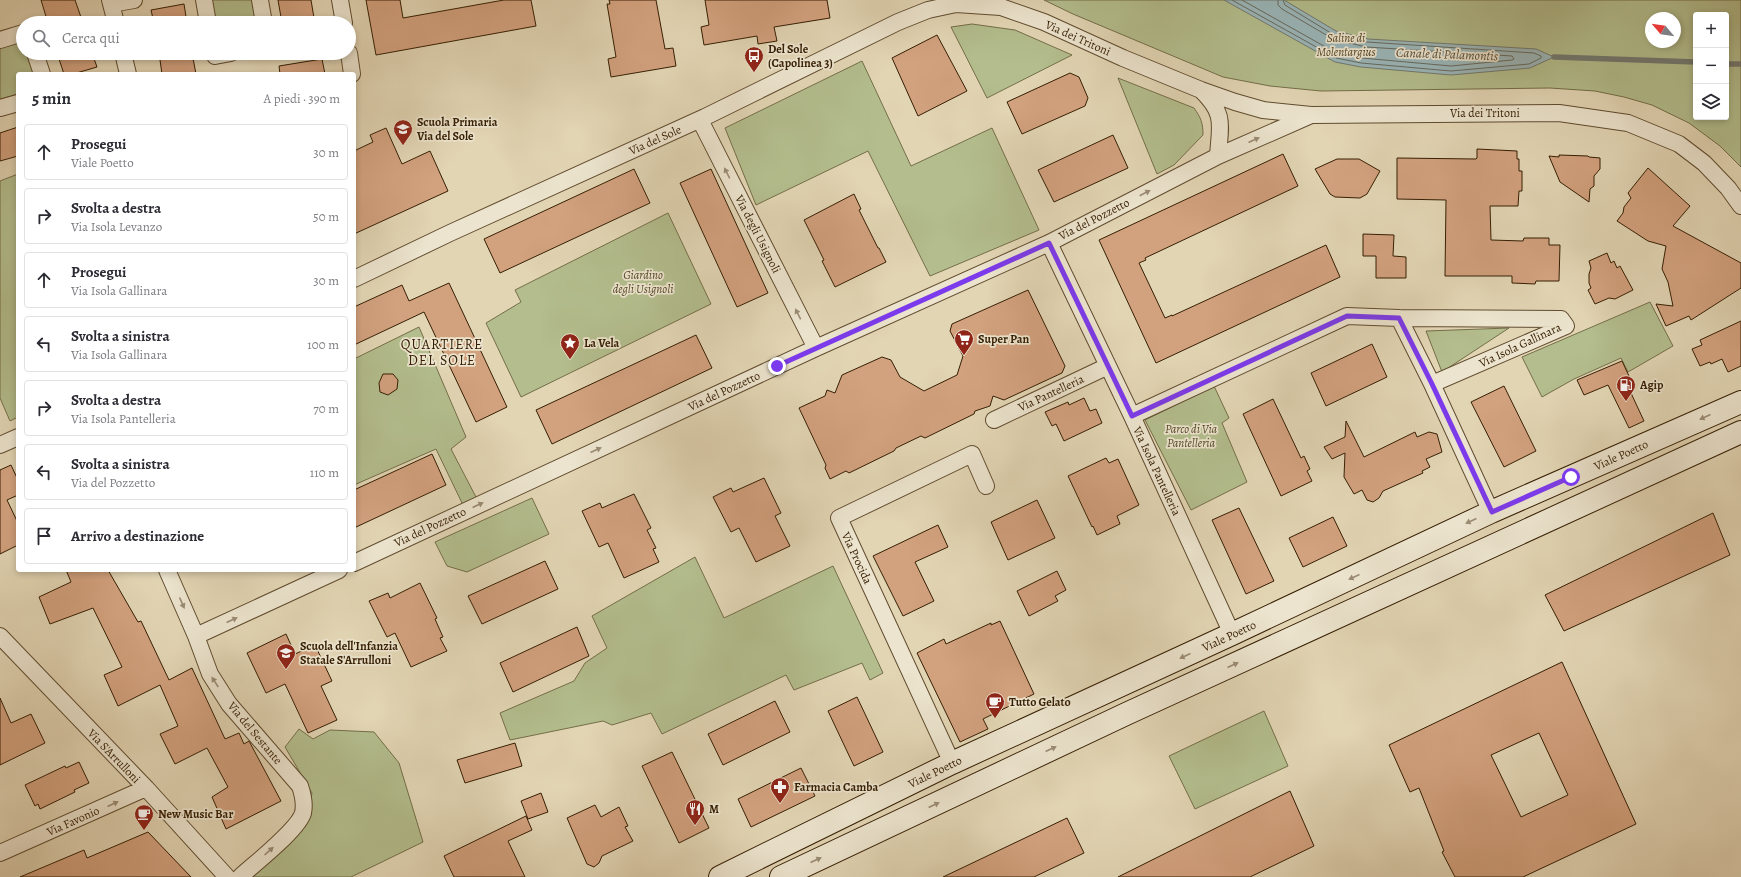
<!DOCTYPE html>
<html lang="it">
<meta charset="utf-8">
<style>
:root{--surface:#fff;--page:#f2f2f3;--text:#2b2b33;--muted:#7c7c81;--line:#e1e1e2}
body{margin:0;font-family:Alegreya,serif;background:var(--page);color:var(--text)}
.controls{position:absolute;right:12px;top:12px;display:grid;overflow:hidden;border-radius:4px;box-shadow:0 2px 6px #0003}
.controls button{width:36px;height:36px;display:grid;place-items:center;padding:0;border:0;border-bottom:1px solid var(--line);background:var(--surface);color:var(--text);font:20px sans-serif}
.compass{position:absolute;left:1645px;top:12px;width:36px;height:36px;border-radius:50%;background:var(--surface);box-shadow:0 2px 6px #0003;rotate:299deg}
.stop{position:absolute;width:12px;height:12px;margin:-9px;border:3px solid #7c3aed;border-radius:50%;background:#fff}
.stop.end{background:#7c3aed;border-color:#fff;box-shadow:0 1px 4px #0008}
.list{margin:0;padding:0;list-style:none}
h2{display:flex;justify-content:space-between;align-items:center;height:52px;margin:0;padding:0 16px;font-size:17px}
h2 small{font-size:13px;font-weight:400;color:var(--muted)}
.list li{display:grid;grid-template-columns:26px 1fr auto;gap:12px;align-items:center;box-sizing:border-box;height:56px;margin:0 8px 8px;padding:0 8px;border:1px solid var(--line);border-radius:4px}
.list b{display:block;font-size:15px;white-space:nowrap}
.list p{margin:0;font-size:13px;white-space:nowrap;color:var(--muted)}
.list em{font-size:13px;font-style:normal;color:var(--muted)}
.icon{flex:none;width:22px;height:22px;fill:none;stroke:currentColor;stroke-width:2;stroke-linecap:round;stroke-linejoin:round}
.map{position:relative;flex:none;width:1741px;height:877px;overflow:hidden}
.search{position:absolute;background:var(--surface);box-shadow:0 2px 6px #0003;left:16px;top:16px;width:340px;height:44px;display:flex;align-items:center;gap:10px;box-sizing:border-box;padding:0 14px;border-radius:22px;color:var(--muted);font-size:15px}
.panel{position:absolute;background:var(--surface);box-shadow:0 2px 6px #0003;left:16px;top:72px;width:340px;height:500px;border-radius:4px}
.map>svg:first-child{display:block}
.green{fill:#b3bd8d;stroke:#746e48;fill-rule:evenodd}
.water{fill:#9ab6b9;stroke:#727970}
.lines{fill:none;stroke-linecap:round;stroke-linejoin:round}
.shore{stroke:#686a5e;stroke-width:1}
.stream{stroke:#727970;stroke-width:5.5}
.building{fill:#d2a17e;stroke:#351e03;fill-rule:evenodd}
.street-casing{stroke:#604c2f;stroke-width:18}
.secondary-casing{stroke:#351e03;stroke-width:24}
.street{stroke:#ece4ce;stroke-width:16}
.secondary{stroke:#ece4ce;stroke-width:22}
.oneway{fill:#9a8b73}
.route{stroke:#7c3aed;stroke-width:5}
.labels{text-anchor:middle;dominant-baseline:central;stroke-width:3.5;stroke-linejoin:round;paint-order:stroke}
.street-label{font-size:12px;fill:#351e03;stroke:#ece4ce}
.park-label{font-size:12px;font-style:italic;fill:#544626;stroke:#ece4ce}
.poi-label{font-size:12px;font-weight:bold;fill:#351e03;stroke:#ece4ce;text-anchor:start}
.water-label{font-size:13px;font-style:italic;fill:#534c3a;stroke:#ece4ce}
.quarter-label{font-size:14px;letter-spacing:1px;fill:#351e03;stroke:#ece4ce}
</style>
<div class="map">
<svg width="1741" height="877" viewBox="0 0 1741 877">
<rect width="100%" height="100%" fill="#e2d5b4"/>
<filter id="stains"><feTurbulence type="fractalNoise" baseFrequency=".005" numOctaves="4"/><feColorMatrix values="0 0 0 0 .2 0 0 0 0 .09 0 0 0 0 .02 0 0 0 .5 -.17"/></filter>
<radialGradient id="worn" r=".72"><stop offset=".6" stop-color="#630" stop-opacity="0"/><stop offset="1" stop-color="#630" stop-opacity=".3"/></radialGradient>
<!-- green -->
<path class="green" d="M 208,0 L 256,0 L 260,23 L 212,23 Z
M 1044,0 L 1741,0 L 1741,167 L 1720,146 L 1689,123 L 1652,105 L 1624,97 L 1595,91 L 1550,88 L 1321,91 L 1270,86 L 1223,77 L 1073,14 ZM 1696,15 L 1726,15 L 1726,117 L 1696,117 ZM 1651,18 L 1675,18 L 1675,42 L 1651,42 Z
M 972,24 L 1015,30 L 1072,55 L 987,98 L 951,27 Z
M 23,38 L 23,53 L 31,53 L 37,74 L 18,74 L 18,94 L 0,99 L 0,45 Z
M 862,61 L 911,166 L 992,128 L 1039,230 L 930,276 L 868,151 L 756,205 L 725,128 Z
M 1118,78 L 1194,108 C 1201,118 1203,123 1203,135 L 1174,165 L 1157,174 Z
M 18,174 L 18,417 L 10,421 L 0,398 L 0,181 Z
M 668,213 L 711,304 L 521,397 L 486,323 L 521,302 L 515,290 Z
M 1650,302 L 1673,346 L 1628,372 L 1621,358 L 1574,379 L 1542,397 L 1522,357 Z
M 419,327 L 466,437 L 451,449 L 477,499 L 463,505 L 436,449 L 354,485 L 354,359 Z
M 1509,328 L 1442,372 L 1426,331 Z
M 1214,386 L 1229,418 L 1222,423 L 1247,482 L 1191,510 L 1145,420 Z
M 532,498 L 549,534 L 467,572 L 447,566 L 435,542 Z
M 695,557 L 724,618 L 833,566 L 883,673 L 870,680 L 862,663 L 794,690 L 786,675 L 662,734 L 651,713 L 612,725 L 603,721 L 510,740 L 500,713 L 574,681 L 585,663 L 607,648 L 592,616 Z
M 1264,711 L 1288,766 L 1195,809 L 1169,756 Z
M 299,729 L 313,739 L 330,730 L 374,732 L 399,763 L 423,842 L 351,877 L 249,877 L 306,821 L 312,793 L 285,747 Z"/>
<!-- water -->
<path class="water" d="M 1224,0 L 1284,0 L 1336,31 L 1368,39 L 1536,49 L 1554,57 L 1530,68 L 1451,75 L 1361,67 L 1335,62 Z"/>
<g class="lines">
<!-- shore -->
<path class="shore" d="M 1232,0 L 1336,58 L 1361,63 L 1451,71 L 1529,64 L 1541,58 L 1541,56 L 1534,53 L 1367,42 L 1334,35 L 1285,5 L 1283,0
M 1242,0 L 1338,54 L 1362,58 L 1451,66 L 1512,60 L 1514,59 L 1512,56 L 1366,47 L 1333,39 L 1282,9 L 1278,5 L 1278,0"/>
<!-- stream -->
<path class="stream" d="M 1554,57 L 1696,62
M 1726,64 L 1741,64"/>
</g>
<!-- building -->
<path class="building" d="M 41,0 L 75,0 L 83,23 L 48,23 Z
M 278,0 L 311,0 L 314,18 L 282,23 Z
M 366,0 L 400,0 L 403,18 L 504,0 L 531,0 L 536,26 L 376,55 Z
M 609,0 L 656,0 L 665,49 L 673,48 L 676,66 L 611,77 L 608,59 L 616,57 L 607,4 L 610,4 Z
M 705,0 L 827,0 L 830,18 L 774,27 L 777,41 L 758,44 L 757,36 L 704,45 L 701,27 L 709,25 Z
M 184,4 L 187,23 L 154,23 L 151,10 Z
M 937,35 L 967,91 L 918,116 L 892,58 Z
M 57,53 L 92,53 L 97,67 L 73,74 L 64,74 Z
M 159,53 L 192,53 L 196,74 L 162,74 Z
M 322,59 L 325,74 L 280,74 L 279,66 Z
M 1070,73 L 1079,77 L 1088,98 L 1085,106 L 1022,134 L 1007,102 Z
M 18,127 L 18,156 L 0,161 L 0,133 Z
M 386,128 L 402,164 L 430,151 L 448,191 L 354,234 L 354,151 L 373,142 L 370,135 Z
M 1113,135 L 1128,168 L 1054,202 L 1038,170 Z
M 1477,149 L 1517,151 L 1517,159 L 1519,159 L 1519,171 L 1522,171 L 1522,191 L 1519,191 L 1518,206 L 1490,206 L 1491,240 L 1523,241 L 1524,238 L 1549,238 L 1549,245 L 1560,245 L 1559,281 L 1536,281 L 1535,284 L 1512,283 L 1512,276 L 1445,276 L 1446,200 L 1397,199 L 1397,158 L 1476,159 L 1477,158 Z
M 1283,154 L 1298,186 L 1145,258 L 1146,260 L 1139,263 L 1165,318 L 1172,315 L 1172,316 L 1326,245 L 1340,277 L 1156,363 L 1099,240 Z
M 1559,155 L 1588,156 L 1589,157 L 1600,158 L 1600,169 L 1594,176 L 1594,186 L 1590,189 L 1589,202 L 1560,182 L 1549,156 L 1559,157 Z
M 1337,159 L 1359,159 L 1380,171 L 1367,194 L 1360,198 L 1335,197 L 1330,194 L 1315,169 Z
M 1648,168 L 1690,206 L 1673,226 L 1741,263 L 1741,288 L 1691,320 L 1689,316 L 1666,326 L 1656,304 L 1673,306 L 1668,282 L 1662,269 L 1666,246 L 1648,241 L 1617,221 L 1623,213 L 1624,207 L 1631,198 L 1628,193 Z
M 634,169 L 650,203 L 500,273 L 484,239 Z
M 711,169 L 768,293 L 737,307 L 680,183 Z
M 854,194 L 861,209 L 859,210 L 878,248 L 879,248 L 886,262 L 835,287 L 822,261 L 824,260 L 804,220 Z
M 1363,234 L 1394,235 L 1393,256 L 1406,257 L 1406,278 L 1376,278 L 1376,256 L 1363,256 Z
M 1607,253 L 1611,263 L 1614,261 L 1617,268 L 1620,266 L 1633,290 L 1615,299 L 1609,298 L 1595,304 L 1588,290 L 1591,288 L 1589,283 L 1589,274 L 1591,268 L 1589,261 Z
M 449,283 L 507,407 L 476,422 L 424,312 L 354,345 L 354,307 L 402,285 L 409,301 Z
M 1028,290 L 1065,366 L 1062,373 L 1004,400 L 993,396 L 990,406 L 975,411 L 974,414 L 925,438 L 921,436 L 896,448 L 894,451 L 849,473 L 846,471 L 830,479 L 825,468 L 826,465 L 799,408 L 825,396 L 827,390 L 835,393 L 842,375 L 882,357 L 891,360 L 900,377 L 924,391 L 957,375 L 963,356 L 950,331 L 952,324 Z
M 1741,321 L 1741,366 L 1728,372 L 1722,359 L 1711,364 L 1710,362 L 1700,366 L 1692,349 L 1702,345 L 1700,340 Z
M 696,335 L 712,368 L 552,444 L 536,410 Z
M 1372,344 L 1387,377 L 1326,406 L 1311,373 Z
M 1622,361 L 1629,376 L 1624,378 L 1644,421 L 1629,428 L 1608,385 L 1584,395 L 1577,380 Z
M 383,374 L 393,374 L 398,380 L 397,389 L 388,395 L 380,392 L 379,383 Z
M 1504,386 L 1536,451 L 1504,467 L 1471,402 Z
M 1084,398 L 1090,411 L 1096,409 L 1102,423 L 1064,441 L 1056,424 L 1052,426 L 1045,412 L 1068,402 L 1069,405 Z
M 1273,399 L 1301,458 L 1304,456 L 1310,469 L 1307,471 L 1312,481 L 1281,496 L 1243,414 Z
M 1346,421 L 1364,457 L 1415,432 L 1417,437 L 1429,432 L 1437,434 L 1442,452 L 1426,459 L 1430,467 L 1422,471 L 1423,473 L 1383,491 L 1379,498 L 1373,502 L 1367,500 L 1362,490 L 1354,494 L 1344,477 L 1345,453 L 1332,459 L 1324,447 L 1345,437 Z
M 432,454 L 446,485 L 354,528 L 354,490 Z
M 1106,458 L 1109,463 L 1118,459 L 1139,505 L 1117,516 L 1120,524 L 1097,535 L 1093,526 L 1092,527 L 1068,476 Z
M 11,465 L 18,480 L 18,495 L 7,500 L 18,523 L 18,545 L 0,554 L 0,470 Z
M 764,478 L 781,513 L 775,516 L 790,546 L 756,562 L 739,528 L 731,532 L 713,497 L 731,488 L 733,492 Z
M 634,494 L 651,528 L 647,530 L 656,548 L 653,549 L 659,562 L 624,578 L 608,543 L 599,547 L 582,511 L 600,503 L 602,508 Z
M 1037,500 L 1055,538 L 1008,560 L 991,522 Z
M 1239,508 L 1274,581 L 1246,594 L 1212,520 Z
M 1713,513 L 1730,555 L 1564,631 L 1545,595 Z
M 1333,517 L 1347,546 L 1303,567 L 1289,538 Z
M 938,525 L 948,547 L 915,562 L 934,601 L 903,616 L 873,556 Z
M 545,561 L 558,589 L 482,624 L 468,596 Z
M 66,570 L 108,570 L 138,622 L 141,621 L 169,680 L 192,668 L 225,739 L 239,733 L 244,744 L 249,741 L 281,801 L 226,829 L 212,797 L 228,787 L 207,748 L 175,764 L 160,734 L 178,726 L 160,685 L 118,706 L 104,675 L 122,667 L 93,608 L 50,624 L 39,597 L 71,582 Z
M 1057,571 L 1066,590 L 1055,596 L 1058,601 L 1029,616 L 1017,591 Z
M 420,583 L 437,618 L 435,619 L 443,637 L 440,638 L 447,651 L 411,667 L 395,633 L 387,637 L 369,601 L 388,593 L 390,598 Z
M 1000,621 L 1034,694 L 983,719 L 988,729 L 960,742 L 917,653 L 944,639 L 946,644 L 991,623 L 991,625 Z
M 577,627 L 589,656 L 513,692 L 500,663 Z
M 286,634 L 295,654 L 315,645 L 332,681 L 321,686 L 337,720 L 308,733 L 285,684 L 266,693 L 247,653 Z
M 1562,662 L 1636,824 L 1523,877 L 1455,877 L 1442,852 L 1444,851 L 1419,788 L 1410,792 L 1389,745 ZM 1539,733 L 1568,795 L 1521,817 L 1491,755 Z
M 857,697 L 883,752 L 854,766 L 828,711 Z
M 0,698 L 11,723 L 31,714 L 45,743 L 0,765 Z
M 775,701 L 790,732 L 723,765 L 708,734 Z
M 515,743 L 522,766 L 465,783 L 457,760 Z
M 672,752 L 709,828 L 679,843 L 642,766 Z
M 79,762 L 89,783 L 74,790 L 75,792 L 40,809 L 38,804 L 35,806 L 25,785 L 65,766 L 66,768 Z
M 801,768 L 815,796 L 751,827 L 738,799 Z
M 1290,791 L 1314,846 L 1250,877 L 1118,877 Z
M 541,793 L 548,812 L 528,819 L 521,801 Z
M 595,805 L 601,817 L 619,807 L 628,826 L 625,827 L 633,841 L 602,856 L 599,863 L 594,867 L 587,864 L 567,818 Z
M 526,816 L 532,830 L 508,841 L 525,877 L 454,877 L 444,856 Z
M 1067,818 L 1084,853 L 1034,877 L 943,877 Z
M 148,832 L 191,877 L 20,877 L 84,850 L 87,858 Z"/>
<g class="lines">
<!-- street casing -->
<g class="street-casing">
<path id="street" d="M 110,0 L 116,23
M 204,0 L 208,23
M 260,0 L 264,23
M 340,0 L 344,23
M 111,4 L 134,0
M 0,40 L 23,33
M 35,53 L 42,74
M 123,53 L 128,74
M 214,53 L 215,56 L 231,53
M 349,53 L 352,74
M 1201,90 C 1226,114 1220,125 1218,156
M 0,108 L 18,103
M 700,120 L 816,348
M 1049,243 L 1132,416 L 1232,634
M 354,279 L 450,233 L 705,117 L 898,22 L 928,10 L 956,4 L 1001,7 L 1044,22 L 1123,58 L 1201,90 L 1235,102 L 1263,110 L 1311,115 L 1559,113 L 1628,123 L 1679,144 L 1704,163 L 1728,188 L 1741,206
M 1399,318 L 1561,319 L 1566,326 L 1432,384
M 1132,416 L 1347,316 L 1399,318 L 1432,384 L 1491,512
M 994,420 L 1108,366
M 0,445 L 18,437
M 354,563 L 816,348 L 1049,243 L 1218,156 L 1309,116
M 167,570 L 196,636 L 210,674 L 229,704 L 300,786 C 303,795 305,804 303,813 C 298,830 254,864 240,877
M 0,636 L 146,788 L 227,877
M 196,636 L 339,570
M 952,763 L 839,518 L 972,454 L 986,486
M 0,853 L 146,788"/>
</g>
<!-- secondary casing -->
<g class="secondary-casing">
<path id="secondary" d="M 720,877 L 952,763 L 1232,634 L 1491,512 L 1741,402
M 781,877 L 1126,714 L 1741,432"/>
</g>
<!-- street -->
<use href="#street" class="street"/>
<!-- secondary -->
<use href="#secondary" class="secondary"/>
</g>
<!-- one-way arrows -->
<defs><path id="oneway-solid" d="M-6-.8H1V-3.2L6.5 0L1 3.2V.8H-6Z"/></defs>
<g class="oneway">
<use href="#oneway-solid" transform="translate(1254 140) rotate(-24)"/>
<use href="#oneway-solid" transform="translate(727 173) rotate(-117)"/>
<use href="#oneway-solid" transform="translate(1145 193) rotate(-27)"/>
<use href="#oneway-solid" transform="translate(798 314) rotate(-117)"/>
<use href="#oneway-solid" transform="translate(1705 417) rotate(156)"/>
<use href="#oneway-solid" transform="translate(596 450) rotate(-25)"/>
<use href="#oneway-solid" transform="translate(478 505) rotate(-25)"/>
<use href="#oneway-solid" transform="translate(1471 521) rotate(155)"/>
<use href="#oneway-solid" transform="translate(1354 577) rotate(155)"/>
<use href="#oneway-solid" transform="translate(182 603) rotate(66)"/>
<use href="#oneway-solid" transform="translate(232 620) rotate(-25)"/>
<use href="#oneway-solid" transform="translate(1185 656) rotate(155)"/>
<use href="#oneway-solid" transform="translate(1233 665) rotate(-24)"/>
<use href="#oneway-solid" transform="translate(215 682) rotate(-123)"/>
<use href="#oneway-solid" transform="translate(1051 749) rotate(-25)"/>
<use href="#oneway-solid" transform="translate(113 804) rotate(-25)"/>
<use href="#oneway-solid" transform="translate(934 805) rotate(-25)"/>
<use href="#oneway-solid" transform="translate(269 851) rotate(-42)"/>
<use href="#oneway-solid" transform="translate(816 860) rotate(-25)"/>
</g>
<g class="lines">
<!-- route -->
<path class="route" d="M 777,366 L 1049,243 L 1132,416 L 1347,316 L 1399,318 L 1432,384 L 1492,512 L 1571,477"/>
</g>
<!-- icons -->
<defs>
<g id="bus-pin" transform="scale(1)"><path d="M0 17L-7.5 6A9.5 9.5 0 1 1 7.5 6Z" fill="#8f2418" stroke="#ece4ce"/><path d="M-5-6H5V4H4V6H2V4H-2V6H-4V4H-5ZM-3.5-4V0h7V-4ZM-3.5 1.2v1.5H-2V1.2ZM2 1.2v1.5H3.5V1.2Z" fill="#fff"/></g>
<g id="school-pin" transform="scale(1)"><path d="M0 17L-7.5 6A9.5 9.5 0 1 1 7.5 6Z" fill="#8f2418" stroke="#ece4ce"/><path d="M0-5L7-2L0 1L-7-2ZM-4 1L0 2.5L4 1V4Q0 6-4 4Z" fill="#fff"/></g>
<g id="supermarket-pin" transform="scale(1)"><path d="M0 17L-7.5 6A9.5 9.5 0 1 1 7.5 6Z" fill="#8f2418" stroke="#ece4ce"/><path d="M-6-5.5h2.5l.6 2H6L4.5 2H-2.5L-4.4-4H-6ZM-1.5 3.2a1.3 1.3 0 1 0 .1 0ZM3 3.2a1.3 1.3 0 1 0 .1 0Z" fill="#fff"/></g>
<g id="sight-pin" transform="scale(1)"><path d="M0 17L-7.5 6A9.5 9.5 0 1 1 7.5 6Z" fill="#8f2418" stroke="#ece4ce"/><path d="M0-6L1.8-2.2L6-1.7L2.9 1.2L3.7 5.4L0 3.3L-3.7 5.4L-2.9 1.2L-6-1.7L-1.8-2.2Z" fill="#fff"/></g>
<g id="fuel-pin" transform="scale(1)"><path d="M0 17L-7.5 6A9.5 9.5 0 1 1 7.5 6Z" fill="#8f2418" stroke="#ece4ce"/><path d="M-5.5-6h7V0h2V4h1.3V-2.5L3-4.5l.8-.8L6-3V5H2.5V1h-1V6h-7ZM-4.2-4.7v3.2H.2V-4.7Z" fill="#fff"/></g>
<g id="cafe-pin" transform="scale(1)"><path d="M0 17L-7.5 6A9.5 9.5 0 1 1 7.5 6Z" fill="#8f2418" stroke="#ece4ce"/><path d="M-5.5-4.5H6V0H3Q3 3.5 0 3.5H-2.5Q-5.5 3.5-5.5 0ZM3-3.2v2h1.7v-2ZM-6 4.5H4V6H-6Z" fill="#fff"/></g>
<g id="pharmacy-pin" transform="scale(1)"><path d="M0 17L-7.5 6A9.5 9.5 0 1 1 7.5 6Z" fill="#8f2418" stroke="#ece4ce"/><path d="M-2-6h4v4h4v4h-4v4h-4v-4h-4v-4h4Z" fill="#fff"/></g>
<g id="restaurant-pin" transform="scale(1)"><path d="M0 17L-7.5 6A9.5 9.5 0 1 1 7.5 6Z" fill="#8f2418" stroke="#ece4ce"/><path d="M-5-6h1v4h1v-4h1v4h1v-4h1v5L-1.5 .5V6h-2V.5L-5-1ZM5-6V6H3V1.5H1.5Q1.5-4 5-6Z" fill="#fff"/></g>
</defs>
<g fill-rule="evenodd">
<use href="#bus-pin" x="754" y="56"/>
<use href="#school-pin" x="403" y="129"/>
<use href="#supermarket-pin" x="964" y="339"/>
<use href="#sight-pin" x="570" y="343"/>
<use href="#fuel-pin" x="1626" y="385"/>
<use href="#school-pin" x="286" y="653"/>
<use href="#cafe-pin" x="995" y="702"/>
<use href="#pharmacy-pin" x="780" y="787"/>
<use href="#restaurant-pin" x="695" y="809"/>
<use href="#cafe-pin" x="144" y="814"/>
</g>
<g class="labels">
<!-- street labels -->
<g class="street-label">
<text transform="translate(1078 38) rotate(24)">Via dei Tritoni</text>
<text x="1485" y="113">Via dei Tritoni</text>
<text transform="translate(655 140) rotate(-24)">Via del Sole</text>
<text transform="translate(1094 219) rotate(-27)">Via del Pozzetto</text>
<text transform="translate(758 234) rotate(63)">Via degli Usignoli</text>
<text transform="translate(1520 345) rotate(-25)">Via Isola Gallinara</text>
<text transform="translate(724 391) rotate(-25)">Via del Pozzetto</text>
<text transform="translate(1051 393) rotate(-25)">Via Pantelleria</text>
<text transform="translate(1621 455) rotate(-24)">Viale Poetto</text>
<text transform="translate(1157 471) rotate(65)">Via Isola Pantelleria</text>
<text transform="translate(430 527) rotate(-25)">Via del Pozzetto</text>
<text transform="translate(857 558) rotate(65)">Via Procida</text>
<text transform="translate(1229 636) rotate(-25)">Viale Poetto</text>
<text transform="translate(255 733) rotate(50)">Via del Sestante</text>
<text transform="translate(114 756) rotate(46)">Via S'Arrulloni</text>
<text transform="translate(935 772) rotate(-26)">Viale Poetto</text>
<text transform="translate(73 821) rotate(-24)">Via Favonio</text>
</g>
<!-- park labels -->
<g class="park-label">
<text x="1346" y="38">Saline di<tspan x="1346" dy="14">Molentargius</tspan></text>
<text x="643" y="275">Giardino<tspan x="643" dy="14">degli Usignoli</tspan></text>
<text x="1191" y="429">Parco di Via<tspan x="1191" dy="14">Pantelleria</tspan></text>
</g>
<!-- poi labels -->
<g class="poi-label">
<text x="768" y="49">Del Sole<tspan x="768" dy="14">(Capolinea 3)</tspan></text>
<text x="417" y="122">Scuola Primaria<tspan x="417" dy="14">Via del Sole</tspan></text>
<text x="978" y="339">Super Pan</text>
<text x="584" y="343">La Vela</text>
<text x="1640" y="385">Agip</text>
<text x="300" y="646">Scuola dell'Infanzia<tspan x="300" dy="14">Statale S'Arrulloni</tspan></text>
<text x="1009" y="702">Tutto Gelato</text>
<text x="794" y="787">Farmacia Camba</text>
<text x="709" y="809">M</text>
<text x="158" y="814">New Music Bar</text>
</g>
<!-- water labels -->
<g class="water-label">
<text transform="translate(1447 54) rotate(2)">Canale di Palamontis</text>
</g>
<!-- quarter labels -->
<g class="quarter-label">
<text x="442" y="344">QUARTIERE<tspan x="442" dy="16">DEL SOLE</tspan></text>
</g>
</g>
<rect width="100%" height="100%" filter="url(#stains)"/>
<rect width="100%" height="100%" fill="url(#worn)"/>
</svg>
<div class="controls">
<button>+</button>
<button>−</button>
<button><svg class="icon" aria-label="layers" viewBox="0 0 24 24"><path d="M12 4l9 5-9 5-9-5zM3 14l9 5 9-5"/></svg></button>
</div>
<svg class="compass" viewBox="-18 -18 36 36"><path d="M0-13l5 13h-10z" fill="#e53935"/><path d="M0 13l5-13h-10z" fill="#7c7c81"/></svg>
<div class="stop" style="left:1571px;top:477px"></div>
<div class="stop end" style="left:777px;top:366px"></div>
<div class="search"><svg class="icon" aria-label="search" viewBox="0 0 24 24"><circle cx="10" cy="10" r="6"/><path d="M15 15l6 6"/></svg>Cerca qui</div>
<section class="panel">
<h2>5 min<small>A piedi · 390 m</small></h2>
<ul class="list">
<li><svg class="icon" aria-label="ahead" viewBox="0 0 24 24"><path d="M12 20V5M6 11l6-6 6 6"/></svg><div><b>Prosegui</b><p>Viale Poetto</p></div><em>30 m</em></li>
<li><svg class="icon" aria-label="right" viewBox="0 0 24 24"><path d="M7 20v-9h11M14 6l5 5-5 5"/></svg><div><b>Svolta a destra</b><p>Via Isola Levanzo</p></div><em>50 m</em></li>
<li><svg class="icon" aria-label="ahead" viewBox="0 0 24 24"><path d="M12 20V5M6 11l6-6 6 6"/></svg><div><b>Prosegui</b><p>Via Isola Gallinara</p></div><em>30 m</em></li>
<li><svg class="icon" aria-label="left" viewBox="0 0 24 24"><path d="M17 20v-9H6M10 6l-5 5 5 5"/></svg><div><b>Svolta a sinistra</b><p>Via Isola Gallinara</p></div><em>100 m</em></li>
<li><svg class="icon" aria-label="right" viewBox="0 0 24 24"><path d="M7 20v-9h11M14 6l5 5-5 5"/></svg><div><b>Svolta a destra</b><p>Via Isola Pantelleria</p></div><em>70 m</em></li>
<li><svg class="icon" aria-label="left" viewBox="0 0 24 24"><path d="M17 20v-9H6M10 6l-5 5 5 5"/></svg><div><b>Svolta a sinistra</b><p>Via del Pozzetto</p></div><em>110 m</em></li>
<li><svg class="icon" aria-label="arrive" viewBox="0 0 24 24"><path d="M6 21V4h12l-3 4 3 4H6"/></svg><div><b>Arrivo a destinazione</b></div></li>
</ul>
</section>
</div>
